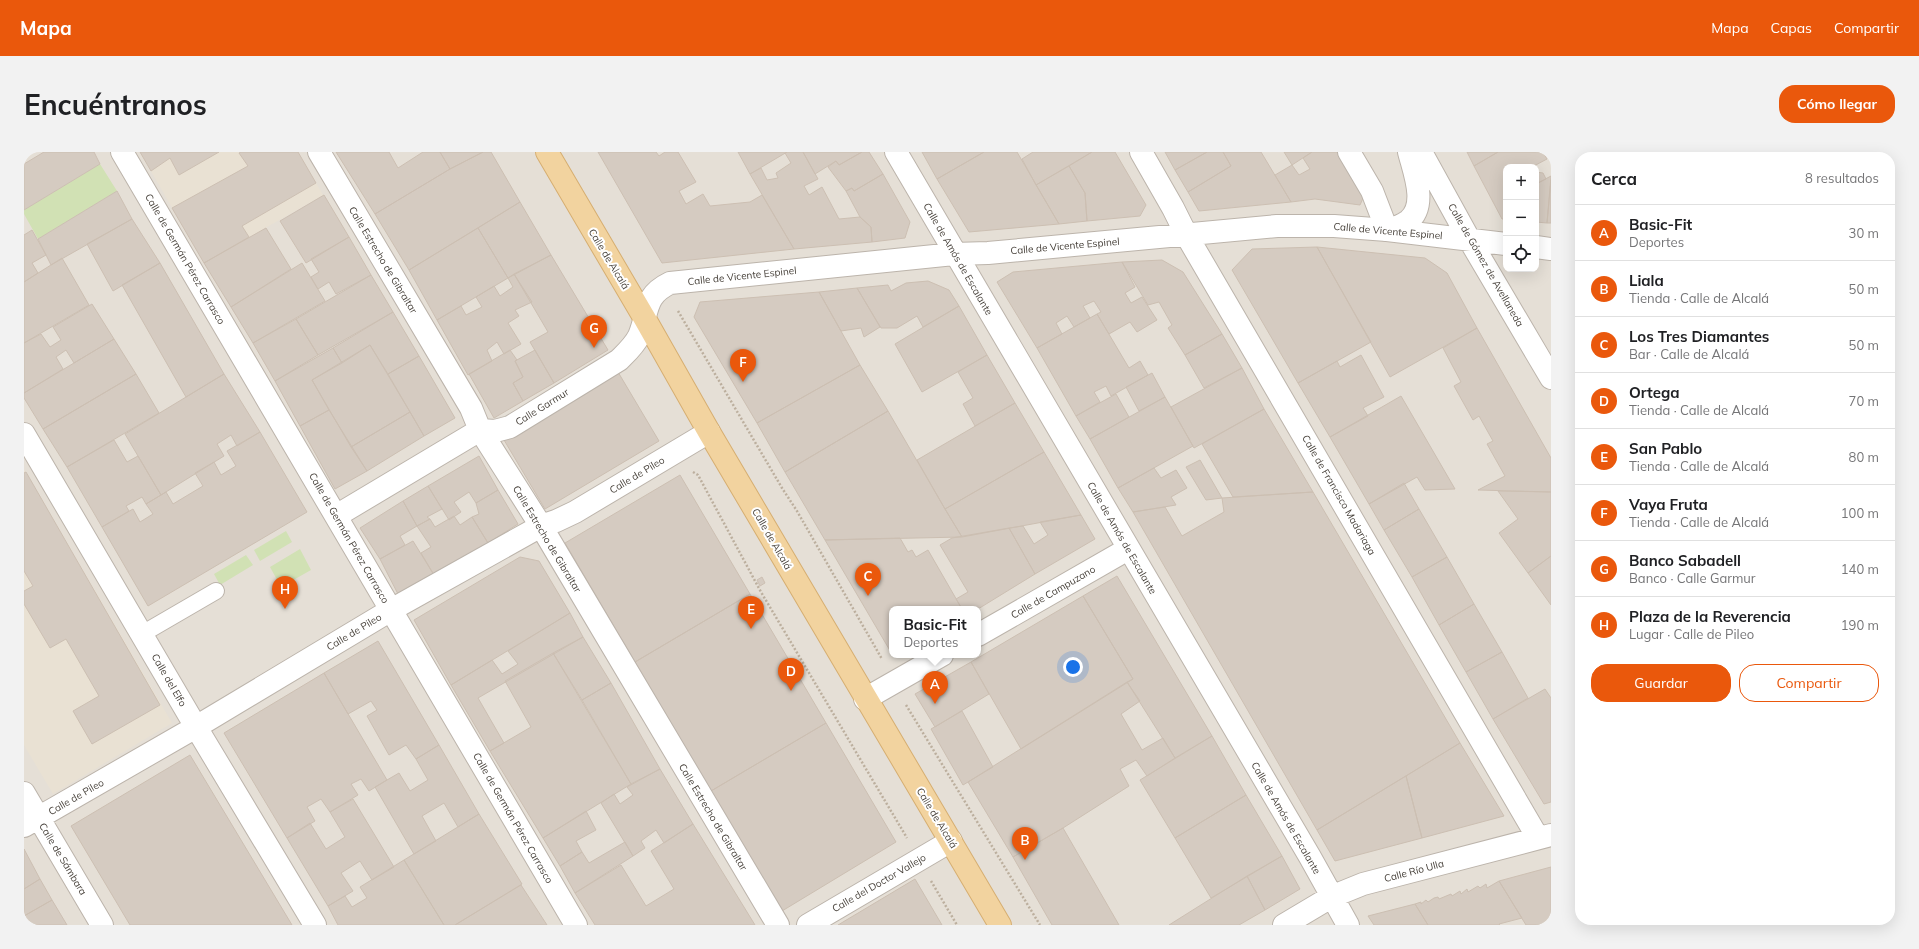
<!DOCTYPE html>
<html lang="es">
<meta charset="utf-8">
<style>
:root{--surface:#fff;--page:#f2f2f2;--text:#202124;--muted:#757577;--line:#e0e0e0;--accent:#ea580c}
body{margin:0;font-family:Mulish,sans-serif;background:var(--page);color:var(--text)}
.controls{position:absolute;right:12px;top:12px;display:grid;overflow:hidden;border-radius:8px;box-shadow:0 4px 16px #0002}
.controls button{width:36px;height:36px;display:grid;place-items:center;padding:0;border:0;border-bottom:1px solid var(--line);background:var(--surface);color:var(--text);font:20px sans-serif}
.you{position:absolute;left:1049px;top:515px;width:14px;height:14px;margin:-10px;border:3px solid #fff;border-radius:50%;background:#1a73e8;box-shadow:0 0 0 6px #1a73e833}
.badge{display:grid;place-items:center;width:26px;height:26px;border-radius:50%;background:var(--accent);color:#fff;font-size:13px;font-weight:700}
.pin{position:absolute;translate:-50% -33px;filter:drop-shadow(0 1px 2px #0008)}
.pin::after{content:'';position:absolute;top:21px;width:14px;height:12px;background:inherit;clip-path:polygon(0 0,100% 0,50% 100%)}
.popup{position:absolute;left:865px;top:454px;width:92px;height:52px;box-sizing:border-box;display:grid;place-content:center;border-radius:8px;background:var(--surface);filter:drop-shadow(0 1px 3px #0005);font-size:13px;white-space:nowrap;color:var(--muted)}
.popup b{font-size:15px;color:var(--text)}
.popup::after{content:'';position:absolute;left:50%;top:100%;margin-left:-8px;border:8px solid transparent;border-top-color:var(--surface)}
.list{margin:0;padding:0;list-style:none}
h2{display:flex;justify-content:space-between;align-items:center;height:52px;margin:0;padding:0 16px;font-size:17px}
h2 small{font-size:13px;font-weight:400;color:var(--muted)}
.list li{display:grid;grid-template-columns:26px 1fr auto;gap:12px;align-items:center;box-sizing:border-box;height:56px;padding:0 16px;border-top:1px solid var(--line)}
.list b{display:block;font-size:15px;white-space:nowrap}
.list p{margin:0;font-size:13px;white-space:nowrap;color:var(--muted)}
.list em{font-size:13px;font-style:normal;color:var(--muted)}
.actions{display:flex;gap:8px;padding:12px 16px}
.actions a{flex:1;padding:9px 0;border:1px solid var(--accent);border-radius:16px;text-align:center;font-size:14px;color:var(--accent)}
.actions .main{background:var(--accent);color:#fff}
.icon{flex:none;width:22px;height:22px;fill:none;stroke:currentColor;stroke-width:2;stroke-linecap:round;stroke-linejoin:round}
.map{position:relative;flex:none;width:1527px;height:773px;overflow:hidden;border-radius:16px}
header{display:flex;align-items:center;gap:24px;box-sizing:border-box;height:56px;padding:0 20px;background:var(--accent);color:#fff}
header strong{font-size:19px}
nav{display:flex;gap:22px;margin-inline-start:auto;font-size:14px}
.intro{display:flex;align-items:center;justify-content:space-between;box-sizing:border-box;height:96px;padding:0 24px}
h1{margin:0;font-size:28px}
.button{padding:10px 18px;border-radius:16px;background:var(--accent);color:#fff;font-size:14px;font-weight:700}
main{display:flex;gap:24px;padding:0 24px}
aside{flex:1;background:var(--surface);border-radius:16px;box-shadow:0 4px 16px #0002}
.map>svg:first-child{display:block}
.residential{fill:#e5dfd6;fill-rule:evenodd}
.education{fill:#e9e1d3}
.green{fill:#d1e1b4}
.building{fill:#d5cbc1;stroke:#ccbfb2}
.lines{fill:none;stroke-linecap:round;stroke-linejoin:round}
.service-casing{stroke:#bcb4ab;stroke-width:18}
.pedestrian-casing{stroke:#bcb4ab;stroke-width:24}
.minor-casing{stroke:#bcb4ab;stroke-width:24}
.primary-casing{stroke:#d6ae71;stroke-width:24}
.path{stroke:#bcaf9e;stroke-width:2.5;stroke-dasharray:2 2;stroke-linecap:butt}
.service{stroke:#fff;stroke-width:16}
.pedestrian{stroke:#fff;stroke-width:22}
.minor{stroke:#fff;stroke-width:22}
.primary{stroke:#f2d39f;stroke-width:22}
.labels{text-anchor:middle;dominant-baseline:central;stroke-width:4;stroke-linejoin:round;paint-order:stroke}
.street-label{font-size:10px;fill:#443e37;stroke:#fff}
</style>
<header>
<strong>Mapa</strong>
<nav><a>Mapa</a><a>Capas</a><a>Compartir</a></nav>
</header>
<div class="intro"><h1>Encuéntranos</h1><a class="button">Cómo llegar</a></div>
<main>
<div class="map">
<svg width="1527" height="773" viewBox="0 0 1527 773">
<rect width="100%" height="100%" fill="#f1ede7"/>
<!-- residential -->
<path class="residential" d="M 0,0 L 1527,0 L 1527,773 L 0,773 ZM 1482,15 L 1512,15 L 1512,117 L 1482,117 ZM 868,457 L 954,457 L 954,503 L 868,503 Z"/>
<!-- education -->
<path class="education" d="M 116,0 L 274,0 L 299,43 L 180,111 Z
M 0,317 L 148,571 L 29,642 L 0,593 Z"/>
<!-- green -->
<path class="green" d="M 76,12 L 93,39 L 14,87 L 0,62 L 0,58 Z
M 262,379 L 268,390 L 236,409 L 230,398 Z
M 276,397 L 287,418 L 257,435 L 246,415 Z
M 222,403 L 229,413 L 196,433 L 190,422 Z"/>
<!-- building -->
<path class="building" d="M 20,0 L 70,0 L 76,12 L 0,58 L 0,12 Z
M 116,0 L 195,0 L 155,23 L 146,6 L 127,19 Z
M 217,0 L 274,0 L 292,31 L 218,74 L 225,85 L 180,111 L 148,56 L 224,14 L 215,1 Z
M 312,0 L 365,0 L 374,16 L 399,0 L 416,0 L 426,17 L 351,62 Z
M 416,0 L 459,0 L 426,17 Z
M 459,0 L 467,0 L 496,50 L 385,118 L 351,62 L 426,17 Z
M 574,0 L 632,0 L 635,4 L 641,0 L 654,0 L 672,30 L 655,39 L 662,52 L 679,42 L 686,54 L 726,50 L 738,43 L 770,97 L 638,111 Z
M 714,0 L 763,0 L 726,22 Z
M 763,0 L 779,0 L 794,27 L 780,34 L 785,43 L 798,35 L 815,67 L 836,65 L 847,75 L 848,90 L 770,97 L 726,22 L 737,16 L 743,28 L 754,26 L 752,21 L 767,11 L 761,1 Z
M 779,0 L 838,0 L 815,13 L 812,9 L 791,22 Z
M 838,0 L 845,0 L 859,22 L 830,39 L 828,36 L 822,39 L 804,15 L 812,9 L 815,13 Z
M 898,0 L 960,0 L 913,27 Z
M 960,0 L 993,0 L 1035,72 L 945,80 L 913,27 Z
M 1009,0 L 1068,0 L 1012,33 L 998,7 Z
M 1068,0 L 1091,0 L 1122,53 L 1116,64 L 1063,69 L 1061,41 L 1045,14 Z
M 1141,0 L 1183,0 L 1151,18 Z
M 1183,0 L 1199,0 L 1207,14 L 1164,40 L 1151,18 Z
M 1199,0 L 1237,0 L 1267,50 L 1175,59 L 1164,40 L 1207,14 Z
M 1260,0 L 1288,0 L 1268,13 Z
M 1288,0 L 1314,0 L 1340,44 L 1336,53 L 1291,47 L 1267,50 L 1251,23 L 1268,13 L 1275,23 L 1286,17 L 1279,6 Z
M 1443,0 L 1474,0 L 1450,14 Z
M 1474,0 L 1519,0 L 1523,7 L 1508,15 L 1482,15 L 1482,67 L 1478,67 L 1450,14 Z
M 1045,14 L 1061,41 L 1063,69 L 1035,72 L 1012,33 Z
M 1512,20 L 1519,21 L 1522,27 L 1512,32 Z
M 859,22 L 886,70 L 881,86 L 848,90 L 847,75 L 836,65 L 822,39 L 828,36 L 830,39 Z
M 1527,24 L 1523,71 L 1512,70 L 1512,32 Z
M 1527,28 L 1527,71 L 1523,71 Z
M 93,39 L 108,67 L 27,113 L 14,87 Z
M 300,43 L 325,85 L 282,111 L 256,69 Z
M 496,50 L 527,103 L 484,126 L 454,76 Z
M 108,67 L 136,111 L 89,139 L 63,92 Z
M 242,76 L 267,117 L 207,155 L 180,111 Z
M 454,76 L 484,126 L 413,168 L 385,118 Z
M 8,78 L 22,103 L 8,111 L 14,121 L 0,130 L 0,83 Z
M 325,85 L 347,123 L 312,142 L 305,130 L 294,137 L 287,125 L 295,120 L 287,107 Z
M 1293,95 L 1347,190 L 1274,231 L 1208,118 L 1228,97 Z
M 1293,95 L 1401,106 L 1423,121 L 1453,176 L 1366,225 Z
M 527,103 L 584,198 L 530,231 L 506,190 L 524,180 L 490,122 Z
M 38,106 L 65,153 L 0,191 L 0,130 Z
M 1138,108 L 1159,120 L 1198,182 L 1161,203 L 1144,176 L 1148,173 L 1135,150 L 1124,153 L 1098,110 Z
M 1098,110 L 1111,135 L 1101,141 L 1107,151 L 1118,145 L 1133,168 L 1113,180 L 1106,170 L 1085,182 L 1073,162 L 1077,160 L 1070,149 L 1059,154 L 1066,166 L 1050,175 L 1043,164 L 1032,171 L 1038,182 L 1013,196 L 973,130 L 989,120 Z
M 136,111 L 200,222 L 162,245 L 98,133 Z
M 278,111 L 301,149 L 229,191 L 207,155 Z
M 490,122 L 508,150 L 491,158 L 495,164 L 484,171 L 497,192 L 480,202 L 473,190 L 463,198 L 468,209 L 444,223 L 413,168 L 437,154 L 442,163 L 458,155 L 452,145 L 470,134 L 476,144 L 489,135 L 484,126 Z
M 347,123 L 369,160 L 294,203 L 272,167 Z
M 904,129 L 925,138 L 935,154 L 899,175 L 893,164 L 873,176 L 857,176 L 833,136 L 864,133 L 867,139 L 882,131 Z
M 833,136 L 856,175 L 840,185 L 837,176 L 817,179 L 795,140 Z
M 795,140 L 836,213 L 733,271 L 670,165 L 676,150 Z
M 68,152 L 90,187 L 50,211 L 42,198 L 32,205 L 39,217 L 0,241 L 0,191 L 17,182 L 26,195 L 37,188 L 29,175 Z
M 935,154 L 963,203 L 898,240 L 871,192 Z
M 369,160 L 395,204 L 364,222 L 346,193 L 318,211 L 309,196 Z
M 1073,162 L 1105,216 L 1116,209 L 1124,223 L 1087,244 L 1082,234 L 1070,240 L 1076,250 L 1052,264 L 1013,196 Z
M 272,167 L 294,203 L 251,229 L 229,191 Z
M 1453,176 L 1527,306 L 1527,340 L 1454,338 L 1481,324 L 1463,292 L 1469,289 L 1455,264 L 1449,268 L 1430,234 L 1437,230 L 1419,196 Z
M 1198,182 L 1218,216 L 1180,236 L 1161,203 Z
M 90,187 L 112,222 L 19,277 L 0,246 L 0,241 Z
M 346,193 L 386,260 L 327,295 L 288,228 Z
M 309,196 L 318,211 L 288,228 L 305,258 L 276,274 L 251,229 Z
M 486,198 L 493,208 L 491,209 L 499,225 L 489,231 L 499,249 L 470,266 L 445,222 Z
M 511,198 L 530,231 L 499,249 L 489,231 L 499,225 L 491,209 Z
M 963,203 L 991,251 L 951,274 L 939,252 L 949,246 L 934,220 Z
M 1337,203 L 1360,245 L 1339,256 L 1344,264 L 1306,285 L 1274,231 L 1313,209 L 1316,215 Z
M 395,204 L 431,266 L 400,284 L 364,222 Z
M 836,213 L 864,259 L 761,320 L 733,271 Z
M 1218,216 L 1240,257 L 1170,296 L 1147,255 Z
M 594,220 L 635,289 L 521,357 L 480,288 Z
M 1128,221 L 1141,245 L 1115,259 L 1102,235 Z
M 112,222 L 135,261 L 43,315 L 19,277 Z
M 200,222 L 236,280 L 213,294 L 207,283 L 193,292 L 200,304 L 137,343 L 101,282 Z
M 1092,242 L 1105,265 L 1066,287 L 1052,264 Z
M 1377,244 L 1431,337 L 1401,338 L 1393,325 L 1345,352 L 1306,285 Z
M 1141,245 L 1169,294 L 1094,336 L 1066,287 Z
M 991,251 L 1020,300 L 921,357 L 893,308 Z
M 1240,257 L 1289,340 L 1209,345 L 1178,292 Z
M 305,258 L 343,319 L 311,337 L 276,274 Z
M 864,259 L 921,357 L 938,385 L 801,388 L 761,320 Z
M 386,260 L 400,284 L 343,319 L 327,295 Z
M 236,280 L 283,360 L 124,454 L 78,375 L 109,357 L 116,370 L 129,362 L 122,352 L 142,340 L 149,352 L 179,334 L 171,321 L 190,310 L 197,323 L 212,314 L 203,299 Z
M 90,288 L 103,310 L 114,304 L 137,343 L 122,352 L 118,345 L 102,354 L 105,359 L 78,375 L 43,315 Z
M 1020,300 L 1057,363 L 938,385 L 921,357 Z
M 455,304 L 474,338 L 452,351 L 445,340 L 430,350 L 437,360 L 425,368 L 404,334 Z
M 1176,308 L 1198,346 L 1182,348 L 1162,315 Z
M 1130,316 L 1137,326 L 1152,318 L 1163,336 L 1147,345 L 1152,353 L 1109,360 L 1094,336 Z
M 2,320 L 136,553 L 68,592 L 49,559 L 75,544 L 42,487 L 26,496 L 0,452 L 0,439 L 9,434 L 0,419 L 0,321 Z
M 656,323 L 726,442 L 611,510 L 541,391 Z
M 1380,331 L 1395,357 L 1360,378 L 1345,352 Z
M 404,334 L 418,357 L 403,365 L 406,367 L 393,374 L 379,349 Z
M 474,338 L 494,372 L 464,391 L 448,365 L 455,362 L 452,351 Z
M 1474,339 L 1527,340 L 1527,404 L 1504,421 L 1475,381 L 1494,367 Z
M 1289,340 L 1436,591 L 1293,678 L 1109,360 L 1141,355 L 1158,384 L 1200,360 L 1198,346 Z
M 379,349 L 393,374 L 376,384 L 381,393 L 356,407 L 336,376 Z
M 1395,357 L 1423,405 L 1388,425 L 1360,378 Z
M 1057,363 L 1071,387 L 1011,422 L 985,376 L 999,374 L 1010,392 L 1024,383 L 1016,370 Z
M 430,364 L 436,373 L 448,365 L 464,391 L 410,423 L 397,401 L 407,395 L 393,374 L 406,367 L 411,375 Z
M 985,376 L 1011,422 L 954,457 L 938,457 L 932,447 L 944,440 L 916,393 L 928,386 Z
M 876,386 L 884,400 L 888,398 L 892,405 L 904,398 L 938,457 L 868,457 L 868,502 L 801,388 Z
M 389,389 L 410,423 L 375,444 L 356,407 Z
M 1527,404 L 1527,453 L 1504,421 Z
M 496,405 L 515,409 L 546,461 L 427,533 L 390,468 Z
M 1423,405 L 1450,452 L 1415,473 L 1388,425 Z
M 1093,424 L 1188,584 L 1151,606 L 1103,530 L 1109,527 L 1059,444 Z
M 738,425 L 741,431 L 736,434 L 733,428 Z
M 726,442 L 802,571 L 687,639 L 611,510 Z
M 1059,444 L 1109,527 L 997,597 L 947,510 Z
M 1450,452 L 1478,500 L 1442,520 L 1415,473 Z
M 546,461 L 559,485 L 454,546 L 480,591 L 466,599 L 427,533 L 468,508 L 478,522 L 494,512 L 484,499 Z
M 559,485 L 587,531 L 558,548 L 529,501 Z
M 354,489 L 415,593 L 392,607 L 382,593 L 365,603 L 343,564 L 353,558 L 347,549 L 324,562 L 300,521 Z
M 1478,500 L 1504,546 L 1469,567 L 1442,520 Z
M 529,501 L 607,632 L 519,686 L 466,599 L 507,575 L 481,529 Z
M 947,510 L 965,542 L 911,575 L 891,542 Z
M 300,521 L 363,628 L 345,639 L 337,627 L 327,632 L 334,643 L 306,660 L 297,647 L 283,655 L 291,669 L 263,686 L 200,581 Z
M 1103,530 L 1116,549 L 1097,562 L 1118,598 L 1139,586 L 1151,606 L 1123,624 L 1112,608 L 1096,617 L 1105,634 L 1039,676 L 989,705 L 944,630 Z
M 587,531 L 636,617 L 607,632 L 558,548 Z
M 1521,537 L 1527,546 L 1527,650 L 1520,652 L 1469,567 Z
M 938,559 L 969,615 L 939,633 L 907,577 Z
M 802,571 L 872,690 L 758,759 L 687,639 Z
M 1188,584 L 1222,643 L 1151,686 L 1116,628 Z
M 1436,591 L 1480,664 L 1398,686 L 1382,624 Z
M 415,593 L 455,662 L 434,675 L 420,651 L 398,664 L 412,689 L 390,702 L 351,635 L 375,621 L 386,639 L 404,628 L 392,607 Z
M 166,603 L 268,773 L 106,773 L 47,674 Z
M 636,617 L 669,672 L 640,691 L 632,678 L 617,689 L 621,696 L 609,704 L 577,651 L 590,642 L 596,652 L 609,643 L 603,635 Z
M 1382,624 L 1398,686 L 1311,709 L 1293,678 Z
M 1222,643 L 1258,704 L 1187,746 L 1151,686 Z
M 329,647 L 370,715 L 348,728 L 336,709 L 317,721 L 329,739 L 304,754 L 263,686 L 286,671 L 302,697 L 321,685 L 306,660 Z
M 562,659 L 572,678 L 552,689 L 558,700 L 536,714 L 519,686 Z
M 455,662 L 498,732 L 431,773 L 420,773 L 380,708 Z
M 669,672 L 731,773 L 571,773 L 551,741 L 597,713 L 622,754 L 650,737 L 627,699 Z
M 1039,676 L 1095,773 L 1028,773 L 989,705 Z
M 601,690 L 609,704 L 551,741 L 536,714 L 558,700 L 565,711 Z
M 0,697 L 16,727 L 0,737 Z
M 1258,704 L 1276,737 L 1241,758 L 1223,724 Z
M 380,708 L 420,773 L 314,773 L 304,754 L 321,744 L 328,755 L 343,746 L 336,735 Z
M 1527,715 L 1527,773 L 1502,773 L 1475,729 Z
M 1223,724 L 1241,758 L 1215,773 L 1145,773 Z
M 16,727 L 28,748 L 0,764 L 0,737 Z
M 891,727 L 918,773 L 814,773 Z
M 1475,729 L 1498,766 L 1475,772 L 1476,773 L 1404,773 L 1391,752 L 1397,750 L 1397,752 L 1402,748 L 1404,750 L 1410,746 L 1414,745 L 1415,747 L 1427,742 L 1428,744 L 1436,739 L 1437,742 L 1443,737 L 1444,740 L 1454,734 L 1456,736 L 1462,732 L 1463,736 Z
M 497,733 L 523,773 L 431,773 Z
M 28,748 L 43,773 L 2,773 L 0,764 Z
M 1391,752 L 1404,773 L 1350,773 L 1344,764 Z"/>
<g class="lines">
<!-- service casing -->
<g class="service-casing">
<path id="service" d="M 118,482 L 192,439"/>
</g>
<!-- pedestrian casing -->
<g class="pedestrian-casing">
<path id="pedestrian" d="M 1325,0 L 1348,39 L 1363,78"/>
</g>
<!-- minor casing -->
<g class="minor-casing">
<path id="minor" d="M 98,0 L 552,773
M 295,0 L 447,256 L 456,278 L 517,374 L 754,773
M 872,0 L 1286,705 L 1324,773
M 1117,0 L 1149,56 L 1163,84 L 1514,686
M 1397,0 L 1445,87 L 1527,226
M 1363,78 C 1370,76 1378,74 1384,69 C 1404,54 1390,20 1385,0
M 1512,95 L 1527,97
M 0,282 L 172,575 L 291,773
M 312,364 L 456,278 L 471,279 L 486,275 L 595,208 C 602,201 610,194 615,184 C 625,160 619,144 646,131 L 930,102 L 964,101 L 1253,74 L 1310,74 L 1363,78 L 1482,92
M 954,483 L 1104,397
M 841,547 L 918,503
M 0,641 L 78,773
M 0,674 L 172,575 L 367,458 L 517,374 L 532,369 L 551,360 L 685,280
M 784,773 L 927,689
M 1260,773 L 1307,745 L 1339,732 L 1527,683"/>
</g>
<!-- primary casing -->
<g class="primary-casing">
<path id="primary" d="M 523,0 L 621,167 L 685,280 L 976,773"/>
</g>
<!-- path -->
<path class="path" d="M 654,159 L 758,336 L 773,359 L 858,507
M 669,320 L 674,323 L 737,440 L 883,686
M 882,553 L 1016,773
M 907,729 L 933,773"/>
<!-- service -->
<use href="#service" class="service"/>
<!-- pedestrian -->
<use href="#pedestrian" class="pedestrian"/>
<!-- minor -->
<use href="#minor" class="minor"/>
<!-- primary -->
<use href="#primary" class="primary"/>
</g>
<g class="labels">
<!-- street labels -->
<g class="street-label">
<text transform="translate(1364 79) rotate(5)">Calle de Vicente Espinel</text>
<text transform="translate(1041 94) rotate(-5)">Calle de Vicente Espinel</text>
<text transform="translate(161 107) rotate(60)">Calle de Germán Pérez Carrasco</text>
<text transform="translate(585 107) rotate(59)">Calle de Alcalá</text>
<text transform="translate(934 107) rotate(60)">Calle de Amós de Escalante</text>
<text transform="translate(359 108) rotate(59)">Calle Estrecho de Gibraltar</text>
<text transform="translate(1462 113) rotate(60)">Calle de Gómez de Avellaneda</text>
<text transform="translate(718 124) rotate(-6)">Calle de Vicente Espinel</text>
<text transform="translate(518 255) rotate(-32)">Calle Garmur</text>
<text transform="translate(613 323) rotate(-31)">Calle de Pileo</text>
<text transform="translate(1315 343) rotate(60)">Calle de Francisco Madariaga</text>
<text transform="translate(325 386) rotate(60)">Calle de Germán Pérez Carrasco</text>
<text transform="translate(1098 386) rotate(60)">Calle de Amós de Escalante</text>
<text transform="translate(523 387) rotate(59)">Calle Estrecho de Gibraltar</text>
<text transform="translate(748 387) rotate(60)">Calle de Alcalá</text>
<text transform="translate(1029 440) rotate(-30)">Calle de Campuzano</text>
<text transform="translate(330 480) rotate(-31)">Calle de Pileo</text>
<text transform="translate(145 528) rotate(60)">Calle del Elfo</text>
<text transform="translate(52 645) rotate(-30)">Calle de Pileo</text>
<text transform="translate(689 665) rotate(59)">Calle Estrecho de Gibraltar</text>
<text transform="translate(489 666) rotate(60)">Calle de Germán Pérez Carrasco</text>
<text transform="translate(913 666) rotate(59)">Calle de Alcalá</text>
<text transform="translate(1262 666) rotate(60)">Calle de Amós de Escalante</text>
<text transform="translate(39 707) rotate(59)">Calle de Sámbara</text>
<text transform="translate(1390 719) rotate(-15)">Calle Río Ulla</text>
<text transform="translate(855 731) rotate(-30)">Calle del Doctor Vallejo</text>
</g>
</g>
</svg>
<div class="controls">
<button>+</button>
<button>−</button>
<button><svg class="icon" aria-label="locate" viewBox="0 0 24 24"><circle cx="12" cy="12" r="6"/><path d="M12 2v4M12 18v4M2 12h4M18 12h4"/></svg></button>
</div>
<div class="you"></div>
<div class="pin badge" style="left:911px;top:552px">A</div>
<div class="popup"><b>Basic-Fit</b>Deportes</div>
<div class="pin badge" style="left:1001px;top:708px">B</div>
<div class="pin badge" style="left:844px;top:444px">C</div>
<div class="pin badge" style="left:767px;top:539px">D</div>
<div class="pin badge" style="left:727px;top:477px">E</div>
<div class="pin badge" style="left:719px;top:230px">F</div>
<div class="pin badge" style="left:570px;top:196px">G</div>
<div class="pin badge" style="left:261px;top:457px">H</div>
</div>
<aside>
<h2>Cerca<small>8 resultados</small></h2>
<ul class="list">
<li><span class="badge">A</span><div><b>Basic-Fit</b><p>Deportes</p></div><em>30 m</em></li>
<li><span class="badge">B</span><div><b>Liala</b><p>Tienda · Calle de Alcalá</p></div><em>50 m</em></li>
<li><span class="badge">C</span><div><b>Los Tres Diamantes</b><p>Bar · Calle de Alcalá</p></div><em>50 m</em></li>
<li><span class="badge">D</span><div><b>Ortega</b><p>Tienda · Calle de Alcalá</p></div><em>70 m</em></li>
<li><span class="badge">E</span><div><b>San Pablo</b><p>Tienda · Calle de Alcalá</p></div><em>80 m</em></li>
<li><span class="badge">F</span><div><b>Vaya Fruta</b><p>Tienda · Calle de Alcalá</p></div><em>100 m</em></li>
<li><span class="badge">G</span><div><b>Banco Sabadell</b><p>Banco · Calle Garmur</p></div><em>140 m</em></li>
<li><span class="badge">H</span><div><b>Plaza de la Reverencia</b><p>Lugar · Calle de Pileo</p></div><em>190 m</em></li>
</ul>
<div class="actions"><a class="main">Guardar</a><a>Compartir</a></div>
</aside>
</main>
